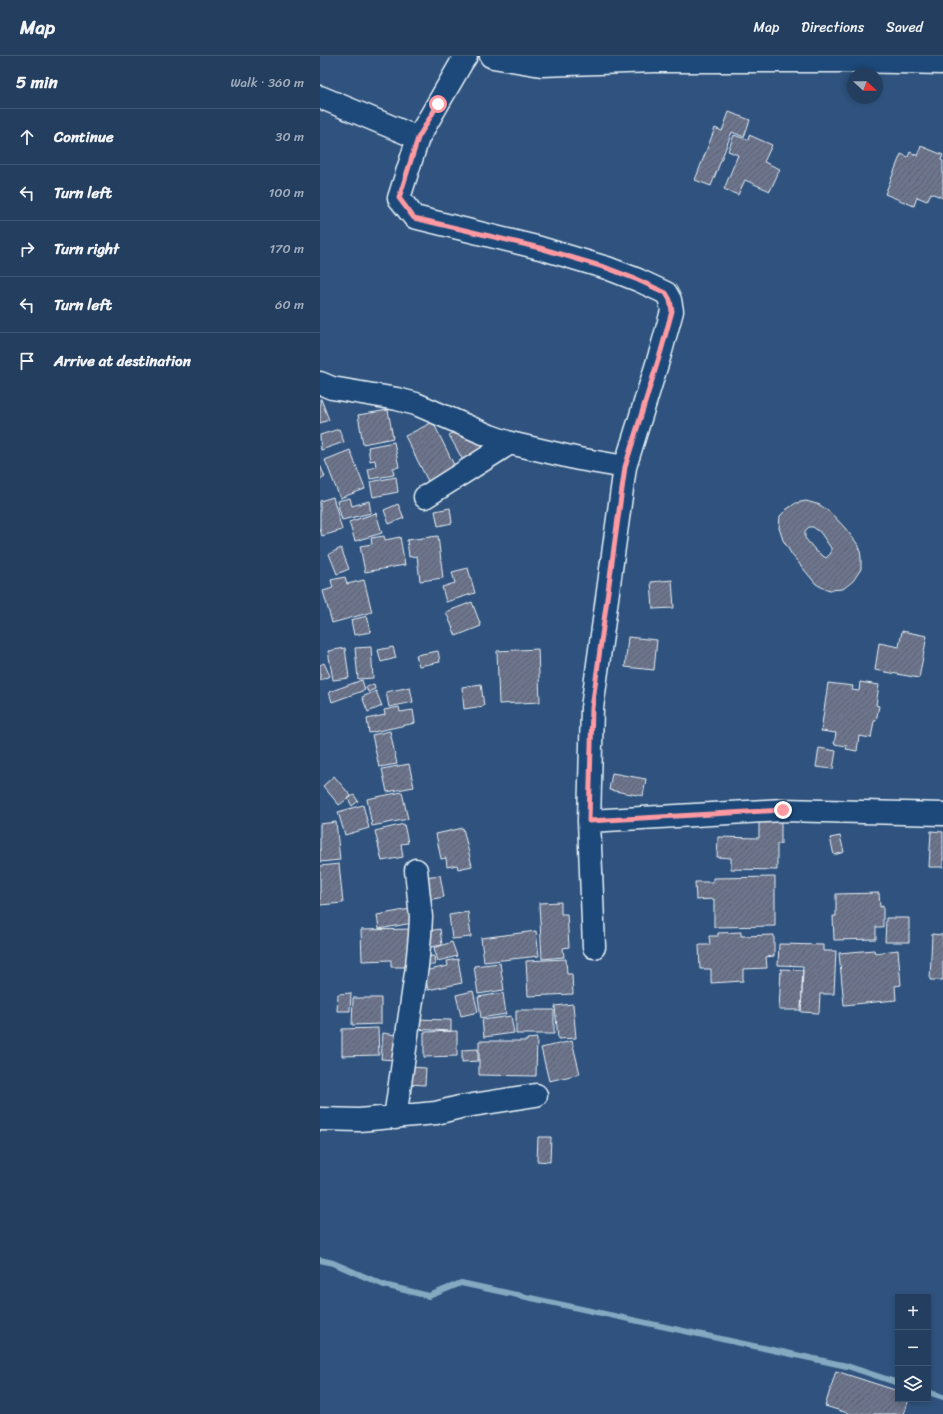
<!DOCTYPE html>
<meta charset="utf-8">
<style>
:root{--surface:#233e5e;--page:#2b4564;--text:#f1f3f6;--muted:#a3aebc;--line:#405773}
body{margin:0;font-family:Sriracha,sans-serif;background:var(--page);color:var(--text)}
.controls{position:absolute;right:12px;bottom:12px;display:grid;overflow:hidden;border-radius:0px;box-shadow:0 2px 6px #0003}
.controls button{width:36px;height:36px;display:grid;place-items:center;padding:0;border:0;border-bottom:1px solid var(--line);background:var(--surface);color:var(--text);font:20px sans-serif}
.compass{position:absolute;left:527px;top:12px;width:36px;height:36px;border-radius:50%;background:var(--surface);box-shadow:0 2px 6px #0003;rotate:111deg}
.stop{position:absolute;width:12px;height:12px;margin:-9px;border:3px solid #ff9aa2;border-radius:50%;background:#fff}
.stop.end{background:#ff9aa2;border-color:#fff;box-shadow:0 1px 4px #0008}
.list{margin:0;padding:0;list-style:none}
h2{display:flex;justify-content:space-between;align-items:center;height:52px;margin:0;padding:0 16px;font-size:17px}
h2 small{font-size:13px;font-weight:400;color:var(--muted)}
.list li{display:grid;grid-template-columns:26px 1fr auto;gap:12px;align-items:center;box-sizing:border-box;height:56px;padding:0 16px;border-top:1px solid var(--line)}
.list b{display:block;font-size:15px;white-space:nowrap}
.list em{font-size:13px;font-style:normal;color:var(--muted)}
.icon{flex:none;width:22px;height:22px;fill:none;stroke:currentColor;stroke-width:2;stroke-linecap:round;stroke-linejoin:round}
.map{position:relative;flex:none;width:623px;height:1358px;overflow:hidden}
header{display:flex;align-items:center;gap:24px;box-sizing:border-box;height:56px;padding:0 20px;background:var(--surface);border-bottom:1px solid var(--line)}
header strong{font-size:19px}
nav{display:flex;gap:22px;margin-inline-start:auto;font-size:14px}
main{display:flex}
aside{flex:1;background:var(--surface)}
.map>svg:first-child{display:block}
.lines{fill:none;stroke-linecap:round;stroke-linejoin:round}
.stream{stroke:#84a9c1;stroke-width:6}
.building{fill:url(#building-hatch);stroke:#e8f1f8;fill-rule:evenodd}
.street-casing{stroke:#e8f1f8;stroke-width:25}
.street{stroke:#1f4a7a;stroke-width:22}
.route{stroke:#ff9aa2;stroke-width:5}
</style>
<header>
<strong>Map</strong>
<nav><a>Map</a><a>Directions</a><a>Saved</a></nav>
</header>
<main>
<aside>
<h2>5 min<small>Walk · 360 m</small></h2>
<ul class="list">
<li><svg class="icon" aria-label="ahead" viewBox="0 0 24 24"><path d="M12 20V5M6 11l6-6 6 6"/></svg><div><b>Continue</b></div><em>30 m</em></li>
<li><svg class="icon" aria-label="left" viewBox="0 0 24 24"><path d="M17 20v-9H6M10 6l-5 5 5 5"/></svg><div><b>Turn left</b></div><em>100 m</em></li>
<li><svg class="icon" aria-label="right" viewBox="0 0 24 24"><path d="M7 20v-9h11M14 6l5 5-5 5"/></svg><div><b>Turn right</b></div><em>170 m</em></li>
<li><svg class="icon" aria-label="left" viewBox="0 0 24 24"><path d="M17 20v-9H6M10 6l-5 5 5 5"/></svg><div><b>Turn left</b></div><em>60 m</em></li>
<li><svg class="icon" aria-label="arrive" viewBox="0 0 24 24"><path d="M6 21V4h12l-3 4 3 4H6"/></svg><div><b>Arrive at destination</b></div></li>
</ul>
</aside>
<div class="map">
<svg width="623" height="1358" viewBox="0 0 623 1358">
<defs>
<pattern id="building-hatch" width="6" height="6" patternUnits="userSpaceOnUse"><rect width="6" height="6" fill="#6d758d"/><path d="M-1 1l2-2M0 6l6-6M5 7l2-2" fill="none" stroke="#5b616f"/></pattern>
</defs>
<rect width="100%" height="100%" fill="#2f537e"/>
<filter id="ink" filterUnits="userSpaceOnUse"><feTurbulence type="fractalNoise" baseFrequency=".025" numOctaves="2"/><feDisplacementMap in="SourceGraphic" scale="8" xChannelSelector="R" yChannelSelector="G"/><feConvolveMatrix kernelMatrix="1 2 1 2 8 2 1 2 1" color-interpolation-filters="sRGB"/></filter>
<g filter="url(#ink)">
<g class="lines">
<!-- stream -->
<path class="stream" d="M 0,1204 L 13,1207 L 64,1229 L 109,1240 L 141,1227 L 527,1310 L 578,1327
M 608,1336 L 623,1341"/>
</g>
<!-- building -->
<path class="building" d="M 409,56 L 430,64 L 424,81 L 412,76 L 391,130 L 375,124 L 395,72 L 402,75 Z
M 414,79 L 428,84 L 429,79 L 452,89 L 444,106 L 460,113 L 450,135 L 425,124 L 418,139 L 404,133 L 418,99 L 408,95 Z
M 601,90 L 623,99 L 621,104 L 623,105 L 623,142 L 611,137 L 607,145 L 597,141 L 594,150 L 565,138 L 581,98 L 588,101 L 590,96 L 598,100 Z
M 0,343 L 1,343 L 9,364 L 0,367 Z
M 68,354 L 73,382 L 43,388 L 38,359 Z
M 113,366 L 136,413 L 109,427 L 85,380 Z
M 19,373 L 24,386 L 1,394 L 0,379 Z
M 138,374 L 150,378 L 155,387 L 161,384 L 168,396 L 145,408 L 129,379 Z
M 74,386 L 79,411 L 73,412 L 74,419 L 50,423 L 48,413 L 56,411 L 55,404 L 50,405 L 48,391 Z
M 30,394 L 45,433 L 20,442 L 5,404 Z
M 0,409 L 5,421 L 0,424 Z
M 76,421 L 78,436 L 53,441 L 50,426 Z
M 13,441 L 22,474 L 2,480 L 0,473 L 0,445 Z
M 30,442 L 32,450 L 49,445 L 51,457 L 22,464 L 17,445 Z
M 486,445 L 500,449 L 511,457 L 525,472 L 539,490 L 541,501 L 541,513 L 533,525 L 523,533 L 510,534 L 503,532 L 496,528 L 472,499 L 463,484 L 459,472 L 460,460 L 467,453 L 476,447 ZM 489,471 L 493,471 L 500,476 L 511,492 L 511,497 L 506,502 L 496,495 L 485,482 L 485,475 Z
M 78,448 L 84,462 L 69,468 L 64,454 Z
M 130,452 L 132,467 L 118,470 L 115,455 Z
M 56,457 L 62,477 L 35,485 L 29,466 Z
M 64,480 L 65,484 L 80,481 L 85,509 L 45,516 L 40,490 L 52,488 L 51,482 Z
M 118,480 L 123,522 L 100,525 L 97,500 L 89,501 L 87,484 Z
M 21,492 L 29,513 L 17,518 L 9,498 Z
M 148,512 L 155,537 L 126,546 L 122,531 L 135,527 L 132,516 Z
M 25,521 L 27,528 L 44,524 L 52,556 L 12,567 L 3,535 L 13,532 L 11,524 Z
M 352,524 L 354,552 L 333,553 L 331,526 Z
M 152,546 L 161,570 L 136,580 L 126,556 Z
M 47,560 L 51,576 L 34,579 L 31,564 Z
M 582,575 L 607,580 L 599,622 L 555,614 L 559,587 L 579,591 Z
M 308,581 L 337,584 L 334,614 L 305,611 Z
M 51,591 L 53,622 L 38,623 L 35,592 Z
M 73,591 L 76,602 L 61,606 L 58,594 Z
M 25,592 L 29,622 L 13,624 L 8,595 Z
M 218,593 L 220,646 L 179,648 L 177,595 Z
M 118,595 L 120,606 L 99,610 L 96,599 Z
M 4,607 L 10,620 L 0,624 L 0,609 Z
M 42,624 L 45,634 L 12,646 L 9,636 Z
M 540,626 L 559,629 L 556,649 L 559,650 L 556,665 L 554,665 L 551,682 L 539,680 L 537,695 L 526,693 L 527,690 L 514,688 L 516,677 L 501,675 L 508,627 L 533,630 L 532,634 L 539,635 Z
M 54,628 L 55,633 L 48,636 L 46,631 Z
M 161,628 L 164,650 L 144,653 L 142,631 Z
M 90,631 L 93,646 L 69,651 L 66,636 Z
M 56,635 L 62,650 L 48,656 L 42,641 Z
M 79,651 L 80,656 L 93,654 L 95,667 L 49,677 L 47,663 L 65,659 L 64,654 Z
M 70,675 L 77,708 L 59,711 L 52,679 Z
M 499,692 L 516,695 L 513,713 L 496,711 Z
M 89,708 L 94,731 L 67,736 L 62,713 Z
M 292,717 L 326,723 L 323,740 L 289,734 Z
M 14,720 L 31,740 L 19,749 L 3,730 Z
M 82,736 L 88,763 L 52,770 L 47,743 Z
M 34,739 L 38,745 L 32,750 L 28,743 Z
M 43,749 L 49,772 L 25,779 L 18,756 Z
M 439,763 L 461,763 L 461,788 L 457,788 L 457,814 L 411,813 L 411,802 L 397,801 L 398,781 L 439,782 Z
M 16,766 L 20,804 L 0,806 L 0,768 Z
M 84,768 L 88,787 L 81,788 L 83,801 L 62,805 L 55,775 Z
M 143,772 L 152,810 L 138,813 L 137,809 L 127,811 L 126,802 L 121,803 L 116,778 Z
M 611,775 L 623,776 L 623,811 L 609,811 Z
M 520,780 L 524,796 L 514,799 L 510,782 Z
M 19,808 L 23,847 L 0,849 L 0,810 Z
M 120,819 L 124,841 L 107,844 L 104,821 Z
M 455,821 L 455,870 L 394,871 L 394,843 L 376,844 L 375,826 L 393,826 L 393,822 Z
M 559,837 L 560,851 L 563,850 L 563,871 L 556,871 L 556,883 L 514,884 L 513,860 L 516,860 L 516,838 Z
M 241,846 L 241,858 L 247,858 L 249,891 L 243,892 L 244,901 L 222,903 L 219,847 Z
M 96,852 L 98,866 L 59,873 L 57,859 Z
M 148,856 L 151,881 L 132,883 L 129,859 Z
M 566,862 L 589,862 L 589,886 L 565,886 Z
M 95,873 L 90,911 L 71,911 L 71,904 L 42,905 L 41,874 Z
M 120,873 L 122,889 L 106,892 L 103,876 Z
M 216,875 L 219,900 L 164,906 L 161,882 Z
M 421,876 L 421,880 L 454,879 L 454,900 L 446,901 L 447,912 L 423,913 L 423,925 L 391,927 L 391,913 L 380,913 L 379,889 L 390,889 L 389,880 L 398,880 L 398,877 Z
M 612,878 L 623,879 L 623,924 L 610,924 Z
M 132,886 L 137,900 L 118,905 L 114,892 Z
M 459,888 L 503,889 L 503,895 L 516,895 L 514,938 L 500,938 L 499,957 L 481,956 L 483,910 L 458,909 Z
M 554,894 L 555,897 L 578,894 L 581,929 L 575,930 L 576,944 L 524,949 L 519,897 Z
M 114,900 L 115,909 L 105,909 L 105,901 Z
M 138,903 L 142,927 L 108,934 L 104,915 L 128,910 L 127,905 Z
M 246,903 L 247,918 L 252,918 L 253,938 L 208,940 L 206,905 Z
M 180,907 L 184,934 L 158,938 L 154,910 Z
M 461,913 L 483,914 L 481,954 L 459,954 Z
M 153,935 L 158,956 L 141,960 L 136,939 Z
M 31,937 L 30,955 L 17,955 L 18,938 Z
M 183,937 L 186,958 L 161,962 L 158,941 Z
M 33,942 L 61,942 L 61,968 L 32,969 Z
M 253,948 L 256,982 L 238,983 L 235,950 Z
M 196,954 L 234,954 L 234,978 L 196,978 Z
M 191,960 L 194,977 L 164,981 L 162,964 Z
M 94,963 L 131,964 L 131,975 L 93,973 Z
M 58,972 L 59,999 L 22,1000 L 22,973 Z
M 137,975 L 137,1000 L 104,1001 L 104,976 Z
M 63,977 L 76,979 L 74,1004 L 61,1003 Z
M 217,982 L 216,1020 L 159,1019 L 159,985 L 207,985 L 207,983 Z
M 252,985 L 260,1018 L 229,1025 L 221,992 Z
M 158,993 L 158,1005 L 142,1006 L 142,994 Z
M 89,1011 L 106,1012 L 105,1029 L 89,1028 Z
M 218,1081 L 231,1081 L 230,1106 L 217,1105 Z
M 516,1315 L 578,1335 L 578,1343 L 589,1343 L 584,1358 L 531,1358 L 505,1350 Z"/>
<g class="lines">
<!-- street casing -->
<g class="street-casing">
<path id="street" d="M 171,0 L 173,1 L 221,9 L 334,5 L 531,5 L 623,7
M 0,41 L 98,82 L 142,6 L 146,0
M 98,82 L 79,142 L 94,161 L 220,192 L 287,212 L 318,224 L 346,237 L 350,244 L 352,255 L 341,295 L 305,411
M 0,327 L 12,332 L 77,343 L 96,348 L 170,380 L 190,387 L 259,403 L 305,411 L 272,652 L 269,765 L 274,891
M 105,441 L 190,387
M 269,765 L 463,754 L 623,758
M 75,1062 L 97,910 L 100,879 L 101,861 L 96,814
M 0,1063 L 39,1064 L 116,1057 L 140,1051 L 216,1039"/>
</g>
<!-- street -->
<use href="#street" class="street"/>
</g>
</g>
<g class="lines" filter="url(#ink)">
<!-- route -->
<path class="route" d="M 118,48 L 98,82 L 79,142 L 94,162 L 220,192 L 287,212 L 318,224 L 346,237 L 350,244 L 352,255 L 341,295 L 305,411 L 272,652 L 269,765 L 463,754"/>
</g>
</svg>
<div class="controls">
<button>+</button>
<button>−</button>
<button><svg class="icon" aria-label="layers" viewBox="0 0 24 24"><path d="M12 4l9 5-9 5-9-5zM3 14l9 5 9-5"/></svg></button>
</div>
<svg class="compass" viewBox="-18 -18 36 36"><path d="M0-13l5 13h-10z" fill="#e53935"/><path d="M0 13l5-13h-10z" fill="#a3aebc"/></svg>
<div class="stop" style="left:118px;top:48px"></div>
<div class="stop end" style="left:463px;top:754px"></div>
</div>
</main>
